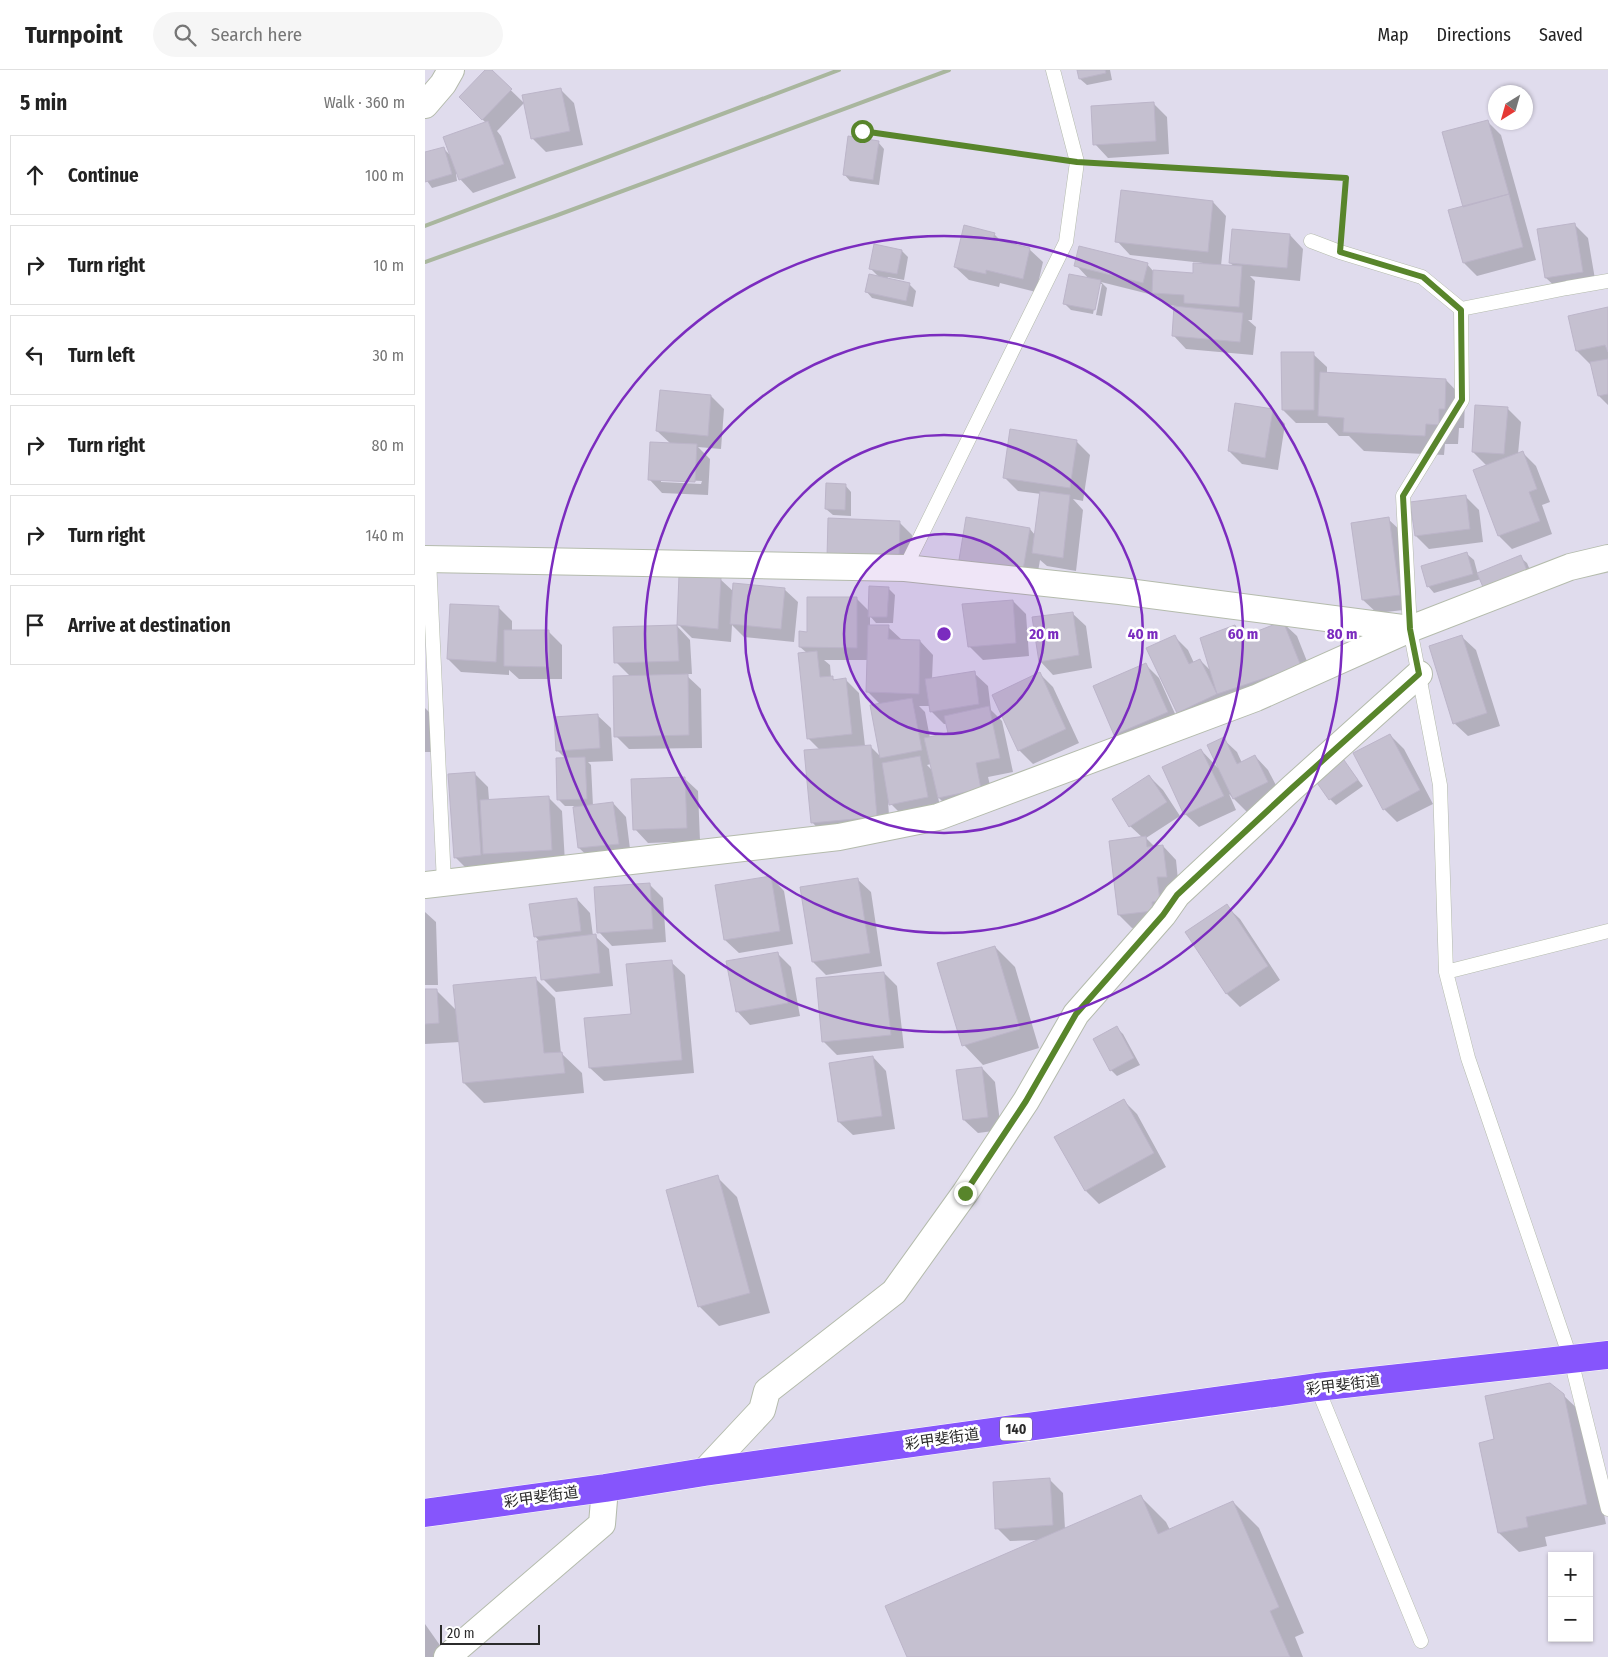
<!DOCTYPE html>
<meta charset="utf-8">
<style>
:root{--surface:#fff;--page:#f6f6f6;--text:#222;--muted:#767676;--line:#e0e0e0}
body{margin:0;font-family:"Fira Sans Condensed","Noto Sans JP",sans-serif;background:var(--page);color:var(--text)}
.controls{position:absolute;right:15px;bottom:15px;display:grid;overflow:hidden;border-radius:0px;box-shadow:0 1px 4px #0004}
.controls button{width:45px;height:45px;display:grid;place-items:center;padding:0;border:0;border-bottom:1px solid var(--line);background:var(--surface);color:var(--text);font:25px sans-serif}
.compass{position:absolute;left:1063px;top:15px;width:45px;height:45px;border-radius:50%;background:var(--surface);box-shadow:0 1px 4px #0004;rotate:217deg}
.scale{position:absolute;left:15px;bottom:12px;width:100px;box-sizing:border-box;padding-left:5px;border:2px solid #2b2b2b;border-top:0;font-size:14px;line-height:18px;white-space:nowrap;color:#2b2b2b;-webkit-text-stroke:4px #fff;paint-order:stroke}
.stop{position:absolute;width:15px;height:15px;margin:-11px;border:4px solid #58852b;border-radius:50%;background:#fff}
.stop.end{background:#58852b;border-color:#fff;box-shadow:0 1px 5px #0008}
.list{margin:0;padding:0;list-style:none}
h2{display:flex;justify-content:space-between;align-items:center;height:65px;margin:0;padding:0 20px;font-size:21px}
h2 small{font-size:16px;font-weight:400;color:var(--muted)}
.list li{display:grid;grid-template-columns:32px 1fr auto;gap:15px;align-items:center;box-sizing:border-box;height:80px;margin:0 10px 10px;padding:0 10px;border:1px solid var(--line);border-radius:0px}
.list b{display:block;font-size:19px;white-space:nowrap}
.list em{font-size:16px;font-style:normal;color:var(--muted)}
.icon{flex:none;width:28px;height:28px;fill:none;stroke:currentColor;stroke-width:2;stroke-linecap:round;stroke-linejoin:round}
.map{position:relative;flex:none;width:1183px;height:1587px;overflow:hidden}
header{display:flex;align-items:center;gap:30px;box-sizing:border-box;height:70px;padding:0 25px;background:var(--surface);border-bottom:1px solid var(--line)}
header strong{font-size:24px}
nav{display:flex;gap:28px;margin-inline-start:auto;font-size:18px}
.search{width:350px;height:45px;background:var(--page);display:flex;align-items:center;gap:12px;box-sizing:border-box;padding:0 18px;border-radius:28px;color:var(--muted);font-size:19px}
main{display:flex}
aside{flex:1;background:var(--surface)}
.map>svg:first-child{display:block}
.shadow{fill:#0003;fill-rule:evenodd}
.building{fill:#c5c0d0;stroke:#bcb5c9}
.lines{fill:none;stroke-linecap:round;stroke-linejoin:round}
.service-casing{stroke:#b4bbac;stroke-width:15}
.minor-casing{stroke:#b4bbac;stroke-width:28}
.trunk-casing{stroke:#fff;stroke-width:29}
.path{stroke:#fff;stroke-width:3;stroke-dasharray:4 2.5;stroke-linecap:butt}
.service{stroke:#fff;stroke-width:14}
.minor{stroke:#fff;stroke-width:26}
.trunk{stroke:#8655fc;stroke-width:28}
.rail{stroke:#a9b69e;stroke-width:4}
.route{stroke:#58852b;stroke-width:6}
.ring{fill:none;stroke:#7b2cbf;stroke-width:2.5}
.labels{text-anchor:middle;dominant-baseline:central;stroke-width:5;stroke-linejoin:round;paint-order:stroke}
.shield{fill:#fff;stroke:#6b6b6b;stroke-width:1}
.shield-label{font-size:14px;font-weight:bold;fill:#2b2b2b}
.street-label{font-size:15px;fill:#2b2b2b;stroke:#fff}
.centre{fill:#7b2cbf;stroke:#fff;stroke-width:2.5}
.ring-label{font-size:15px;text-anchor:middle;font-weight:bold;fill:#7b2cbf;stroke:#fff;stroke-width:5;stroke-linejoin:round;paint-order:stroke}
</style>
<header>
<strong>Turnpoint</strong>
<div class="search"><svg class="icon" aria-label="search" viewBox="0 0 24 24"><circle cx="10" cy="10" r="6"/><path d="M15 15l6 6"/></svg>Search here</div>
<nav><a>Map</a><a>Directions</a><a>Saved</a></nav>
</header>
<main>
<aside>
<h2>5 min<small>Walk · 360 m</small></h2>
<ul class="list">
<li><svg class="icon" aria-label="ahead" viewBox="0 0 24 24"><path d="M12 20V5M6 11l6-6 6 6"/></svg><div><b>Continue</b></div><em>100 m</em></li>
<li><svg class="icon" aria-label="right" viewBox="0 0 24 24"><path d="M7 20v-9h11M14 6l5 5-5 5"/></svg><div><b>Turn right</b></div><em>10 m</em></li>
<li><svg class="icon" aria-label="left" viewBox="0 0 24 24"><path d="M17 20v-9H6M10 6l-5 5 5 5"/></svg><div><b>Turn left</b></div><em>30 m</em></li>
<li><svg class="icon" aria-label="right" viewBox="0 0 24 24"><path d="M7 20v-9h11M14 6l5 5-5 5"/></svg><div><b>Turn right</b></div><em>80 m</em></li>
<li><svg class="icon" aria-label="right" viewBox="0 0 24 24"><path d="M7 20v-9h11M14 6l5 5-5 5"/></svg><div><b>Turn right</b></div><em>140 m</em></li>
<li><svg class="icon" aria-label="arrive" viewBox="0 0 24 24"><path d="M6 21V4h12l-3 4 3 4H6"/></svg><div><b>Arrive at destination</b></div></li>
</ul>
</aside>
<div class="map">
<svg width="1183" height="1587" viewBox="0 0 1183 1587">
<rect width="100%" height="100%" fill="#e0dced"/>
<!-- shadow -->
<path class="shadow" d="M 62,0 L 65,0 L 99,33 L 72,61 L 76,66 L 91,108 L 48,123 L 35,109 L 33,104 L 31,104 L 32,111 L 7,118 L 0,108 L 0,83 L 18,78 L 26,86 L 61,53 L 35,27 Z
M 653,0 L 685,0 L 687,10 L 662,15 L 655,9 Z
M 135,19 L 149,33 L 158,75 L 121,82 L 107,68 Z
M 728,33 L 742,47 L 744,84 L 683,88 L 670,74 Z
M 1062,51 L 1076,65 L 1111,190 L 1052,206 L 1039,193 Z
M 453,72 L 459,79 L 454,115 L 425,111 L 419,104 Z
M 788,132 L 801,146 L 796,196 L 810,197 L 805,193 L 865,165 L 878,179 L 875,211 L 825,206 L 830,211 L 827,250 L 823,250 L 831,257 L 828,285 L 761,279 L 748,265 L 751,236 L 742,235 L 732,226 L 676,212 L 682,218 L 677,246 L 671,245 L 677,214 L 674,214 L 668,244 L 646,240 L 640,234 L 664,209 L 651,195 L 722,194 L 729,202 L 769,204 L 778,195 L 778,193 L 705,185 L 692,171 Z
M 1149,154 L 1163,168 L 1171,215 L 1135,221 L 1121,208 L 1113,160 Z
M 569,164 L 577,172 L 604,179 L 618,192 L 611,222 L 575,213 L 574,217 L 544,210 L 530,197 Z
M 450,176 L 477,181 L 483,187 L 479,210 L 463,207 L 462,209 L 485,215 L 491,221 L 488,237 L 447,228 L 441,221 L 454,207 L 445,198 Z
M 1183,239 L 1183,335 L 1174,326 L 1167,294 L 1165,294 L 1152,281 L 1145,247 Z
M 888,284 L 902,297 L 902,304 L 1021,310 L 1040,330 L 1039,358 L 1034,358 L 1033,374 L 1020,374 L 1019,385 L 939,381 L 924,366 L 914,366 L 902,353 L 871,353 L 858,340 Z
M 286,326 L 299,339 L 296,379 L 273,377 L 285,389 L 283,425 L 237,423 L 224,409 L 246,374 L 232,361 ZM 236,409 L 277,411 L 276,414 L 236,412 Z
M 1082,338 L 1096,352 L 1093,384 L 1098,383 L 1111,396 L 1125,432 L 1117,435 L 1127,464 L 1087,479 L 1074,466 L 1062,396 L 1048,382 Z
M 847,340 L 860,354 L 853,400 L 817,394 L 804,381 Z
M 587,361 L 652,372 L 665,385 L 658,431 L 648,429 L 658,440 L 651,501 L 622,496 L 615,490 L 611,513 L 549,503 L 536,490 L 605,459 L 610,465 L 616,424 L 593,421 L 579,407 Z
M 420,415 L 426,422 L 426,446 L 408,445 L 401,439 Z
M 1040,426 L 1054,440 L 1058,472 L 1004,479 L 991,466 Z
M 963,449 L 977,462 L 987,539 L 952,543 L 938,530 Z
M 474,452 L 487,465 L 486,504 L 416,501 Z
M 1042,484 L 1049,490 L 1053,505 L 1095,487 L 1102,493 L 1110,512 L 1056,509 L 1009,523 L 1003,516 Z
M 295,509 L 309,522 L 359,519 L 373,532 L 369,572 L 319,567 L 307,555 L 306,572 L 267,568 L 254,555 Z
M 463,518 L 470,525 L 468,553 L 451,553 L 445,546 L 445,556 L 463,557 L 477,570 L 495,571 L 508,585 L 507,609 L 549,603 L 563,616 L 566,640 L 577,651 L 588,702 L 563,707 L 569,732 L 527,741 L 513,727 L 516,741 L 479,747 L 463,731 L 465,760 L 400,766 L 387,752 L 395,680 L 383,668 L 382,583 L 375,577 L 383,563 L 431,528 L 445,542 ZM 399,590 L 444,590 L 443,622 L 456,635 L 456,687 L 445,676 L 440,676 L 434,623 L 421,610 L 411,611 L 406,607 L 405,595 ZM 494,636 L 505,636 L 506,641 L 519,654 L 522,654 L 524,664 L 505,668 L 500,642 ZM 506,694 L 507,700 L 502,695 Z
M 588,531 L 601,544 L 604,586 L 558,590 L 544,576 Z
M 74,538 L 87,551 L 87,561 L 124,562 L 137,575 L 137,609 L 94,609 L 84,600 L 84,605 L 36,602 L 23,589 Z
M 647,543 L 661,556 L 667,598 L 628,605 L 615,591 Z
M 858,553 L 872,566 L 889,609 L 767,655 L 753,642 L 749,566 L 763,580 L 769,593 L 775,590 L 786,601 L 810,556 L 821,568 Z
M 252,556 L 265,570 L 267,604 L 260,604 L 276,619 L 277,678 L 204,679 L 191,666 L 205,606 L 191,592 Z
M 1037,567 L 1051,580 L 1075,656 L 1043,666 L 1029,653 Z
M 721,595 L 734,608 L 755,655 L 704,678 L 690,664 L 669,617 Z
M 615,604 L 628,617 L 654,673 L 608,694 L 594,680 Z
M 0,638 L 8,646 L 9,682 L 0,682 Z
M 172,645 L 186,658 L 188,691 L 163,692 L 166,695 L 168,736 L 188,733 L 201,747 L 206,787 L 168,791 L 154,778 L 149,736 L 140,736 L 134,730 L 141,689 L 132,680 Z
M 965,665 L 979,679 L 1008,734 L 972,752 L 959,739 Z
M 798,669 L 812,682 L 817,693 L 830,686 L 843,700 L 856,725 L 822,742 L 804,724 L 811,740 L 774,757 L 760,744 L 776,680 L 793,698 Z
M 919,692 L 938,716 L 911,735 L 905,729 Z
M 49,703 L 63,717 L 64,730 L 123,727 L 137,741 L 140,793 L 72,797 L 68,793 L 69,798 L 44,801 L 30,787 Z
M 724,706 L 738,720 L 755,746 L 721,768 L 730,777 L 738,776 L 751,790 L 754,820 L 740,854 L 707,858 L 694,845 L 718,768 L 705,756 Z
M 259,708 L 273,721 L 275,771 L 223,773 L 210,759 Z
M 346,807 L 359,821 L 368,874 L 314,883 L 300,870 Z
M 432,809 L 446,822 L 457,896 L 401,905 L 388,892 Z
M 225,815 L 238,828 L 241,872 L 187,876 L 174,862 Z
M 152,829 L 165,843 L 168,866 L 170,866 L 184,879 L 188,916 L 131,922 L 118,909 L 115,872 L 110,866 Z
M 801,836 L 815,849 L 855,910 L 815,937 L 802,924 L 762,862 Z
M 0,842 L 11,852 L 13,915 L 0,915 Z
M 570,877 L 590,897 L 614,978 L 558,995 L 539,975 Z
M 353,884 L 366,897 L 375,946 L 325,955 L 312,941 Z
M 246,892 L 260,905 L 269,1003 L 179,1011 L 165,998 L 207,945 Z
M 459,903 L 472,916 L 479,978 L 412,985 L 398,971 Z
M 110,908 L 130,928 L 136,983 L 157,1003 L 159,1023 L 59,1033 L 39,1013 L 35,972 L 0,974 L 0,921 L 11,920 L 32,941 Z
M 692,958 L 698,964 L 715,995 L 692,1006 L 686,1000 Z
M 448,987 L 461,1001 L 470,1059 L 428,1065 L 414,1052 Z
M 557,998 L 570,1012 L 576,1060 L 553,1063 L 539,1050 Z
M 698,1030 L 712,1044 L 741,1097 L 674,1134 L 661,1121 L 631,1068 Z
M 292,1107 L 312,1127 L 345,1243 L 294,1256 L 274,1236 Z
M 1138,1325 L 1159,1345 L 1181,1454 L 1120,1467 L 1122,1476 L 1094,1482 L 1074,1463 L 1071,1370 Z
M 624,1409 L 638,1423 L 640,1459 L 715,1426 L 741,1452 L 745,1460 L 808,1432 L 834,1458 L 879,1563 L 870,1567 L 878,1587 L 484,1587 L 614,1470 L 585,1471 L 572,1458 Z
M 0,1554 L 19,1581 L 10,1587 L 0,1587 Z"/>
<!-- building -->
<path class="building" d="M 60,0 L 67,0 L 87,19 L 57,50 L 34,27 Z
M 652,0 L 680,0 L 681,3 L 654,9 Z
M 136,18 L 145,61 L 106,69 L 97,25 Z
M 729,32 L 731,71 L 668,75 L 666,36 Z
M 1063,50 L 1084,124 L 1038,137 L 1017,62 Z
M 63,51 L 79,94 L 34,110 L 18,67 Z
M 423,66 L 454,71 L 448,110 L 418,105 Z
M 19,77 L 27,104 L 0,112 L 0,82 Z
M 696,120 L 788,131 L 783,182 L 690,172 Z
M 1084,124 L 1098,177 L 1038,193 L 1023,140 Z
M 1150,153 L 1158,202 L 1120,208 L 1112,159 Z
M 539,155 L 570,163 L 568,169 L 605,178 L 598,209 L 561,200 L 561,204 L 529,197 Z
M 807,159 L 865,164 L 862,198 L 804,193 Z
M 449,174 L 477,180 L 472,204 L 444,199 Z
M 654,176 L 723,193 L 718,213 L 649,196 Z
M 768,193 L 817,196 L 814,237 L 759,233 L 759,225 L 727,223 L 728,200 L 768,203 Z
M 444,204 L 485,213 L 481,231 L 440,222 Z
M 644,204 L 676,210 L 670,240 L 638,234 Z
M 749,236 L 818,243 L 815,272 L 747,266 Z
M 1183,237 L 1183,282 L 1180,275 L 1151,281 L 1143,246 Z
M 856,282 L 889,282 L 889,340 L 857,340 Z
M 1183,289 L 1183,324 L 1173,326 L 1165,292 Z
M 895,302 L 1021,309 L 1020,339 L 1014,339 L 1014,355 L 1001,354 L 1000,366 L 918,362 L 919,348 L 893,346 Z
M 235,320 L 286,325 L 283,366 L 231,361 Z
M 810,333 L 848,339 L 840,388 L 803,381 Z
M 1050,335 L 1083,337 L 1079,384 L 1047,382 Z
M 585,359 L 652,370 L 645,418 L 578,408 Z
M 225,372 L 272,374 L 270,412 L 223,410 Z
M 1098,381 L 1112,419 L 1104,422 L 1115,451 L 1073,466 L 1048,400 Z
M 401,413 L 421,414 L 420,440 L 400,439 Z
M 615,421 L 645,425 L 638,488 L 607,483 Z
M 1041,425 L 1045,459 L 990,466 L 985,432 Z
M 541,447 L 605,458 L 598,500 L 534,490 Z
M 964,447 L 975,525 L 937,530 L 926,453 Z
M 403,448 L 475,451 L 474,491 L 402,488 Z
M 1042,482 L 1048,504 L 1002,517 L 996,496 Z
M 1096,485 L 1104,506 L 1061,524 L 1052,503 Z
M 254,505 L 296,508 L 293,559 L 252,555 Z
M 308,513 L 360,518 L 356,559 L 305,554 Z
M 444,516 L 464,517 L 462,547 L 443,547 Z
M 382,527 L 432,527 L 432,578 L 374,577 L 374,561 L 382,562 Z
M 588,530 L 591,573 L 543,577 L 537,534 Z
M 25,534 L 74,536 L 71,592 L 22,589 Z
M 648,542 L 654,585 L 614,592 L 607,547 Z
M 858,551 L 876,596 L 792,624 L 775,568 L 810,555 L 815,568 Z
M 252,555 L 254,591 L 189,593 L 188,557 Z
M 443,555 L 464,555 L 463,569 L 495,570 L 494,624 L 441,622 Z
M 79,560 L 124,560 L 124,597 L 79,596 Z
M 750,565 L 764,594 L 775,589 L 792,624 L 752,643 L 721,578 Z
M 1037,565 L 1062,643 L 1028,654 L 1004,576 Z
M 392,581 L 395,607 L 408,606 L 408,610 L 421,608 L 427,664 L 382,669 L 373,583 Z
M 721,593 L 743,642 L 689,665 L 668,616 Z
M 550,601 L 554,634 L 505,642 L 500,609 Z
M 615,602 L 641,659 L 593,681 L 567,625 Z
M 263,604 L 264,665 L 189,667 L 188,606 Z
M 487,628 L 497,680 L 455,688 L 445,635 Z
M 564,636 L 575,688 L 551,693 L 556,719 L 513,728 L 499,668 L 523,663 L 519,646 Z
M 173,644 L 175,678 L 131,681 L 129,647 Z
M 965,664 L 995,720 L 958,740 L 928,683 Z
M 799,667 L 812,694 L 830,685 L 843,712 L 808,729 L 782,675 Z
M 446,675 L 452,747 L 386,753 L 379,680 Z
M 776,679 L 799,726 L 759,745 L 737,697 Z
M 495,686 L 503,727 L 464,735 L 457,693 Z
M 160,687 L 162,729 L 132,730 L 131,688 Z
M 919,690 L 933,710 L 904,730 L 890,710 Z
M 50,702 L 56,785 L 29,788 L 23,704 Z
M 724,705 L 742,732 L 704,757 L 687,729 Z
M 260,707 L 262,758 L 208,760 L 206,709 Z
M 124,726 L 127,780 L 58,784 L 55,730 Z
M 188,732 L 194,774 L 153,778 L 148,737 Z
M 721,766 L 722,777 L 738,775 L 742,807 L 732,807 L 735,831 L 727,832 L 728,841 L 693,845 L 684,771 Z
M 346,806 L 355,861 L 299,870 L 290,815 Z
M 433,808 L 445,883 L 387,892 L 375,817 Z
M 225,813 L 228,859 L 172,863 L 169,817 Z
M 152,828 L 156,861 L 109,867 L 104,834 Z
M 802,834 L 843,896 L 801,924 L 760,862 Z
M 171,864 L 175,903 L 116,910 L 112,871 Z
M 570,876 L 595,959 L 537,976 L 512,893 Z
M 353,882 L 363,933 L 311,942 L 301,891 Z
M 247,890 L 257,990 L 164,998 L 159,948 L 206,944 L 201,894 Z
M 459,902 L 466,965 L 397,972 L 391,908 Z
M 111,907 L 119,983 L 137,982 L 140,1003 L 38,1013 L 28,915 Z
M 0,919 L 12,919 L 14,953 L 0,954 Z
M 692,956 L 709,988 L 685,1001 L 668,969 Z
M 448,986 L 457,1046 L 413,1052 L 404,993 Z
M 557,997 L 563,1047 L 538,1050 L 531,1000 Z
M 699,1029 L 729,1083 L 660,1121 L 629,1067 Z
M 293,1105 L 325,1223 L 273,1237 L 241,1120 Z
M 1125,1313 L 1139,1324 L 1162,1434 L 1101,1447 L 1103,1457 L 1073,1463 L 1054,1373 L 1069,1369 L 1060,1326 Z
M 625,1408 L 628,1455 L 570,1459 L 568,1412 Z
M 716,1425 L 733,1464 L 808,1431 L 854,1537 L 845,1541 L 865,1587 L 482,1587 L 460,1536 Z"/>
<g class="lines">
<!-- service casing -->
<g class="service-casing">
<path id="service" d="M 886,171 L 915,182 L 997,207 L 1036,239
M 1183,211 L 1142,218 L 1036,239 L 1037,330 L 978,426 L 985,559 L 1015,715 L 1021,902 L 1043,988 L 1146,1290 L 1183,1439
M 2,485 L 4,489 L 19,813
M 480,498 L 641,172 L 652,92 L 628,0
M 1021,902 L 1183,861
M 892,1317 L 996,1571"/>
</g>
<!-- minor casing -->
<g class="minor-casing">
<path id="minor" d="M 0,35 L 18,14 L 26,0
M 0,489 L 480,498 L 695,521 L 985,559
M 0,815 L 414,767 L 513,747 L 831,628 L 985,559 L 1145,497 L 1183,488
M 279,1402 L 337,1340 L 342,1321 L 469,1222 L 540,1123 L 601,1031 L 651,944 L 738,845 L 752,825 L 867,718 L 994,604
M 22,1587 L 177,1454 L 180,1418"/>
</g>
<!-- trunk casing -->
<g class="trunk-casing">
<path id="trunk" d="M 0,1443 L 180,1418 L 279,1402 L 892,1317 L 1183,1285"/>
</g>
<!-- path -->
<path class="path" d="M 437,61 L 625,88
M 676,93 L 921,108 L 917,156"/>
<!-- service -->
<use href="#service" class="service"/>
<!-- minor -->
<use href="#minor" class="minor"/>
<!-- trunk -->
<use href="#trunk" class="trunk"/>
<!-- rail -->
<path class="rail" d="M 0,156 L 414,0
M 0,192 L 130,146 L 524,0"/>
</g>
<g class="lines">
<!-- route -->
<path class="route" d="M 437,61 L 652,92 L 921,108 L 915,182 L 998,207 L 1036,240 L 1037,330 L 978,426 L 985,559 L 994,604 L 867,718 L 752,825 L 738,845 L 651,944 L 601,1031 L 540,1123"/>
</g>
<!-- distance rings -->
<circle cx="519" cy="564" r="100" fill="#7b2cbf" fill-opacity=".12"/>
<g class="ring">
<circle cx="519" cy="564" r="100"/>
<circle cx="519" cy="564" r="199"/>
<circle cx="519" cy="564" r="299"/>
<circle cx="519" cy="564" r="398"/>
</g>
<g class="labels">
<!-- shield labels -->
<rect class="shield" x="575" y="1347.5" width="32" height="23" rx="4"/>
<g class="shield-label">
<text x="591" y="1359">140</text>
</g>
<!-- street labels -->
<g class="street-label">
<text transform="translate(918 1315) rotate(-7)">彩甲斐街道</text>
<text transform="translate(517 1369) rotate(-8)">彩甲斐街道</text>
<text transform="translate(116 1427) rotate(-8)">彩甲斐街道</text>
</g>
</g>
<circle cx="519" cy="564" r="8" class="centre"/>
<g class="ring-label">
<text x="619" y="569">20 m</text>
<text x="718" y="569">40 m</text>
<text x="818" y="569">60 m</text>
<text x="917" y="569">80 m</text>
</g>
</svg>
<div class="controls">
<button>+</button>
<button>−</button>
</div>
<svg class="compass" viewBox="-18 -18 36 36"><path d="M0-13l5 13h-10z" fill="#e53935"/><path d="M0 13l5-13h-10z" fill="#767676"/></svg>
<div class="scale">20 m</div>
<div class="stop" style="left:437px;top:61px"></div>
<div class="stop end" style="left:540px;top:1123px"></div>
</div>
</main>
